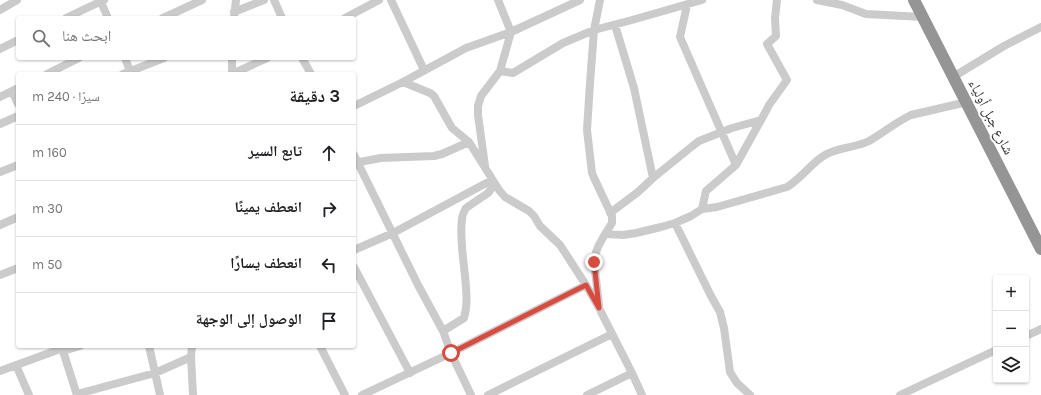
<!DOCTYPE html>
<html lang="ar">
<meta charset="utf-8">
<style>
:root{--surface:#fff;--page:#f6f6f6;--text:#202124;--muted:#757577;--line:#e0e0e0}
body{margin:0;font-family:Karla,"Noto Naskh Arabic",sans-serif;background:var(--page);color:var(--text);direction:rtl}
.controls{position:absolute;right:12px;bottom:12px;display:grid;overflow:hidden;border-radius:4px;box-shadow:0 1px 3px #0004}
.controls button{width:36px;height:36px;display:grid;place-items:center;padding:0;border:0;border-bottom:1px solid var(--line);background:var(--surface);color:var(--text);font:20px sans-serif}
.stop{position:absolute;width:12px;height:12px;margin:-9px;border:3px solid #d84b3e;border-radius:50%;background:#fff}
.stop.end{background:#d84b3e;border-color:#fff;box-shadow:0 1px 4px #0008}
.list{margin:0;padding:0;list-style:none}
h2{display:flex;justify-content:space-between;align-items:center;height:52px;margin:0;padding:0 16px;font-size:17px}
h2 small{font-size:13px;font-weight:400;color:var(--muted)}
.list li{display:grid;grid-template-columns:26px 1fr auto;gap:12px;align-items:center;box-sizing:border-box;height:56px;padding:0 16px;border-top:1px solid var(--line)}
.list b{display:block;font-size:15px;white-space:nowrap}
.list em{font-size:13px;font-style:normal;color:var(--muted)}
.icon{flex:none;width:22px;height:22px;fill:none;stroke:currentColor;stroke-width:2;stroke-linecap:round;stroke-linejoin:round}
.map{position:relative;flex:none;width:1041px;height:395px;overflow:hidden;direction:ltr}
.search{position:absolute;background:var(--surface);box-shadow:0 1px 3px #0004;left:16px;top:16px;width:340px;height:44px;display:flex;align-items:center;gap:10px;box-sizing:border-box;padding:0 14px;border-radius:4px;color:var(--muted);font-size:15px}
.panel{position:absolute;background:var(--surface);box-shadow:0 1px 3px #0004;left:16px;top:72px;width:340px;height:276px;border-radius:4px;direction:rtl}
.map>svg:first-child{display:block}
.lines{fill:none;stroke-linecap:round;stroke-linejoin:round}
.minor{stroke:#cbcbcb;stroke-width:8}
.highway{stroke:#959595;stroke-width:12}
.route{stroke:#d84b3e;stroke-width:5}
.labels{text-anchor:middle;dominant-baseline:central;stroke-width:4;stroke-linejoin:round;paint-order:stroke}
.street-label{font-size:14px;fill:#2e2e2e;stroke:#fff}
</style>
<div class="map">
<svg width="1041" height="395" viewBox="0 0 1041 395">
<rect width="100%" height="100%" fill="#fff"/>
<g class="lines">
<!-- minor -->
<path class="minor" d="M 100,0 L 108,18
M 274,0 L 282,18
M 391,0 L 424,70
M 817,0 L 842,5 L 866,14 L 923,17
M 687,5 L 680,37 L 736,165
M 0,10 L 17,0
M 234,12 L 264,0
M 66,18 L 104,0
M 163,18 L 202,0
M 234,18 L 236,0
M 345,18 L 379,0
M 615,25 L 634,88 L 653,178
M 0,49 L 18,40
M 125,58 L 130,71
M 302,58 L 311,74
M 500,71 L 513,73 L 563,43 L 594,30 L 632,20 L 702,0
M 47,74 L 79,58
M 123,74 L 164,58
M 232,74 L 267,58
M 232,74 L 232,58
M 953,77 L 1004,46 L 1041,27
M 403,82 L 430,93 L 434,96 L 452,128 L 469,142 L 499,190 L 505,197 L 529,211 L 534,216 L 540,226 L 560,245 L 586,285 L 599,308 L 632,373 L 642,395
M 12,91 L 18,104
M 0,97 L 18,88
M 354,106 L 403,82 L 466,48 L 511,32 L 580,0
M 0,124 L 18,116
M 354,155 L 418,285 L 443,331 L 451,353 L 471,395
M 354,163 L 381,158 L 434,156 L 442,154 L 469,142
M 485,166 L 478,115 L 478,106 L 481,96 L 500,71 L 511,32 L 498,0
M 0,172 L 18,165
M 702,209 L 717,207 L 787,187 C 802,178 811,163 825,155 C 838,147 855,148 869,141 C 883,133 896,122 911,115 L 967,102
M 610,213 L 638,192 L 653,178 L 690,148 L 699,141 L 732,128 L 761,120
M 675,223 L 711,296 L 720,312 L 724,328 L 730,372 L 737,383 L 750,395
M 0,225 L 18,217
M 606,234 L 623,235 L 636,233 L 661,227 L 675,223 L 691,216 L 702,209 L 706,191 L 736,165 L 766,111 L 769,105 L 787,80 L 767,44 L 776,36 L 775,18 L 777,0
M 354,250 L 393,233 L 492,180
M 354,267 L 410,373
M 0,275 L 18,268
M 599,305 L 594,262 C 595,248 604,236 612,223 L 612,216 L 595,180 L 592,173 L 587,130 L 590,83 L 594,30 L 600,0
M 443,331 L 464,318 C 467,308 467,298 466,288 C 465,267 459,240 462,219 C 462,215 464,212 466,208 L 488,193 L 495,184
M 1026,336 L 1041,329
M 62,346 L 63,351 L 77,395
M 149,346 L 160,395
M 192,346 L 191,357 L 193,395
M 320,346 L 345,395
M 63,351 L 80,346
M 16,365 L 29,395
M 0,371 L 63,348
M 77,394 L 155,373 L 191,357
M 362,395 L 451,353 L 586,285
M 488,395 L 612,334
M 587,395 L 632,373
M 900,395 L 996,350"/>
<!-- highway -->
<path class="highway" d="M 914,0 L 1041,249"/>
</g>
<g class="lines">
<!-- route -->
<path class="route" d="M 451,353 L 586,285 L 599,308 L 594,262"/>
</g>
<g class="labels">
<!-- street labels -->
<g class="street-label">
<text transform="translate(991 117) rotate(63)">شارع جبل أولياء</text>
</g>
</g>
</svg>
<div class="controls">
<button>+</button>
<button>−</button>
<button><svg class="icon" aria-label="layers" viewBox="0 0 24 24"><path d="M12 4l9 5-9 5-9-5zM3 14l9 5 9-5"/></svg></button>
</div>
<div class="stop" style="left:451px;top:353px"></div>
<div class="stop end" style="left:594px;top:262px"></div>
<div class="search"><svg class="icon" aria-label="search" viewBox="0 0 24 24"><circle cx="10" cy="10" r="6"/><path d="M15 15l6 6"/></svg>ابحث هنا</div>
<section class="panel">
<h2>3 دقيقة<small>سيرًا · 240 m</small></h2>
<ul class="list">
<li><svg class="icon" aria-label="ahead" viewBox="0 0 24 24"><path d="M12 20V5M6 11l6-6 6 6"/></svg><div><b>تابع السير</b></div><em>160 m</em></li>
<li><svg class="icon" aria-label="right" viewBox="0 0 24 24"><path d="M7 20v-9h11M14 6l5 5-5 5"/></svg><div><b>انعطف يمينًا</b></div><em>30 m</em></li>
<li><svg class="icon" aria-label="left" viewBox="0 0 24 24"><path d="M17 20v-9H6M10 6l-5 5 5 5"/></svg><div><b>انعطف يسارًا</b></div><em>50 m</em></li>
<li><svg class="icon" aria-label="arrive" viewBox="0 0 24 24"><path d="M6 21V4h12l-3 4 3 4H6"/></svg><div><b>الوصول إلى الوجهة</b></div></li>
</ul>
</section>
</div>
